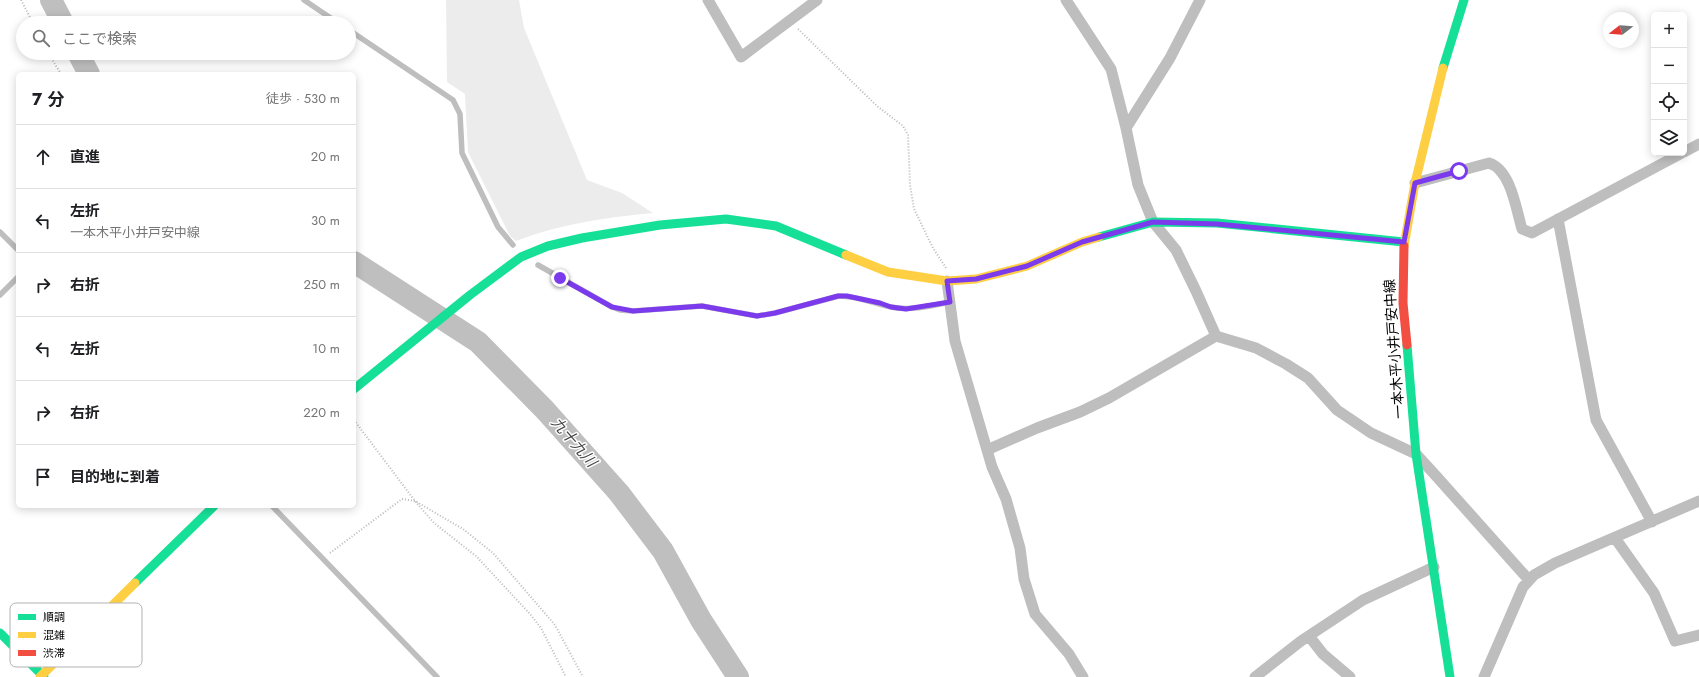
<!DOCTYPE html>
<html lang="ja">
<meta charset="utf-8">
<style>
:root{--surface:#fff;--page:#f2f2f2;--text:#202124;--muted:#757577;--line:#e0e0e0}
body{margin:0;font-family:Jost,"Noto Sans JP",sans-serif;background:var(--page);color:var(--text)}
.controls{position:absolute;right:12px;top:12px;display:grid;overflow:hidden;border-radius:6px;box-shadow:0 2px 10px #0003}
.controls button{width:36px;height:36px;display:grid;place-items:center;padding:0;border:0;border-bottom:1px solid var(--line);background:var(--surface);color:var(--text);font:20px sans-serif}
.compass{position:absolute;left:1603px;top:12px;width:36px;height:36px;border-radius:50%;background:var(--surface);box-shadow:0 2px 10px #0003;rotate:253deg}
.stop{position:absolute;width:12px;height:12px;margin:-9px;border:3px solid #7c3aed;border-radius:50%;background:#fff}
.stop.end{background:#7c3aed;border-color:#fff;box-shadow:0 1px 4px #0008}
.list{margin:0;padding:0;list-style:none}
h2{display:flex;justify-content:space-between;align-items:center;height:52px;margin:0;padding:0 16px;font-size:17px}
h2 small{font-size:13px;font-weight:400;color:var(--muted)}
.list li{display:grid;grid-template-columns:26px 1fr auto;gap:12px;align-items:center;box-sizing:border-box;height:64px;padding:0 16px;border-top:1px solid var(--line)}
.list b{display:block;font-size:15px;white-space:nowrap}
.list p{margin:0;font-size:13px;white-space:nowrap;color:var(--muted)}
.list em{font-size:13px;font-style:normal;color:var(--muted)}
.icon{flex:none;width:22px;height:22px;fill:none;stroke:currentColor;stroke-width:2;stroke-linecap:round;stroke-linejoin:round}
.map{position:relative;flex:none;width:1699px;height:677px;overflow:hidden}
.search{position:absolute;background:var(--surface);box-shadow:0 2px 10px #0003;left:16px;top:16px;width:340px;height:44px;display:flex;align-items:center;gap:10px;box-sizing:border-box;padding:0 14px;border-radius:22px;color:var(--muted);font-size:15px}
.panel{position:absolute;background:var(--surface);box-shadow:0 2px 10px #0003;left:16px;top:72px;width:340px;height:436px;border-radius:6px}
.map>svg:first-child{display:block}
.green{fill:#ececec}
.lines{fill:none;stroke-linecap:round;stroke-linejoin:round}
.river{stroke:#bfbfbf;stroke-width:22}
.path{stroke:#b9b9b9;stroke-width:2;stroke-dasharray:1 2;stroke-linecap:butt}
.lane{stroke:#bebebe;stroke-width:5.5}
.street{stroke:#bebebe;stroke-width:11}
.fast{stroke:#16e098;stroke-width:9}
.slow{stroke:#ffcf43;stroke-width:9}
.jam{stroke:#f24e42;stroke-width:9}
.route{stroke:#7c3aed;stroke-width:5}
.labels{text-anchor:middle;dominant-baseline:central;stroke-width:3;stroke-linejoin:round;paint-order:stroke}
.street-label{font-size:14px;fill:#000;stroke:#fff}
.water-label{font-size:15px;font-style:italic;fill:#444;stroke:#fff}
.key{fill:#fff;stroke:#b2b2b2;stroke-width:1}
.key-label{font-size:11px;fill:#000}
</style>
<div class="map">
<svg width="1699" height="677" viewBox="0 0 1699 677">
<rect width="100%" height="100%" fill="#fff"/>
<!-- green -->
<path class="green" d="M 446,0 L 519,0 L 524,28 L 587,180 L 622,193 L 653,213 C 607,217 560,224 516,241 L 510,236 L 468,152 L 465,94 L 447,82 Z"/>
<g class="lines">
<!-- river -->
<path class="river" d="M 51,0 L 63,23
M 78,53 L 89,74
M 354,262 L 478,342 L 545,410 L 619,493 L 663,551 L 701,620 L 738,677"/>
<!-- path -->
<path class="path" d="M 21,0 L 33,23
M 798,29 L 877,106 L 903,126 L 908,135 L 910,185 L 914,209 L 933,248 L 946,268
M 48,53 L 61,74
M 354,420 L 415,501 L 434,523 L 476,556 L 530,614 L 541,628 L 566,677
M 330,553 L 402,499 L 415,501 L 463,529 L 493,553 L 555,625 L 583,677"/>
<!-- lane -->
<path class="lane" d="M 304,0 L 338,23
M 349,30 L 453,100 L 460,114 L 462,153 L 498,227 L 513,245
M 0,232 L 18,250
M 538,265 L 612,307 L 620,310 L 633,311 L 702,306 L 757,316 L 775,313 L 839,296 C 857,296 873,303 891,307 C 910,311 931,306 950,302
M 0,295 L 18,277
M 272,506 L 437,677"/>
<!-- street -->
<path class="street" d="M 708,0 L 741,57 L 817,0
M 1066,0 L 1111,69 L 1126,128 L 1138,185 L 1153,222 L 1176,250 L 1196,291 L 1216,336
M 1126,128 L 1170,58 L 1200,0
M 1684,152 L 1699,144
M 1415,183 L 1489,163 C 1511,170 1516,209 1522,229 L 1532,233 L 1682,153
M 1558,219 L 1596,420 L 1652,522
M 947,281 L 955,341 L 992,467 L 1006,499 L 1020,548 L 1024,579 L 1035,614 L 1069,654 L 1083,677
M 987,450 L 1037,428 L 1080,412 L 1109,398 L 1216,336 L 1256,348 L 1286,364 L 1308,378 L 1337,410 L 1371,433 L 1416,454 L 1437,477 L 1529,580
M 1615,538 L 1654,593 L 1675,641 L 1699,635
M 1309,636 L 1323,654 L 1350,677
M 1255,677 L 1301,641 L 1363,600 L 1434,567
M 1484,677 L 1523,587 L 1534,575 L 1555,563 L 1699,501"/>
<!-- fast -->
<path class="fast" d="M 1443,68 L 1464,0
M 1099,237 L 1153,222 L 1217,223 L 1404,242
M 1407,345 L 1416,454 L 1450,677
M 354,389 L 470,295 L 521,257 L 548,246 L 582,238 L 660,225 L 726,219 L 776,226 L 846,255
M 135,583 L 214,506
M 0,633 L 44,677"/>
<!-- slow -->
<path class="slow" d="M 1404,246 L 1415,183 L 1443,68
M 846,255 L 888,272 L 947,281 L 976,279 L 1027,266 L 1082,242 L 1099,237
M 40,677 L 135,583"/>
<!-- jam -->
<path class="jam" d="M 1404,246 L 1403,303 L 1407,345"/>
</g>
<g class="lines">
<!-- route -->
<path class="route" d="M 560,278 L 612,307 L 633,311 L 702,306 L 757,316 L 775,313 L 838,296 L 847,296 L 880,303 L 891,307 L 906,309 L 950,302 L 947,281 L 976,279 L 1027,266 L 1082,242 L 1153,222 L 1217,224 L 1404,242 L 1415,183 L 1459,171"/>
</g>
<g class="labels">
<!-- street labels -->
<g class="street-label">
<text transform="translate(1394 349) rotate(-94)">一本木平小井戸安中線</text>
</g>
<!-- water labels -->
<g class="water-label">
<text transform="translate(574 442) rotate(49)">九十九川</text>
</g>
</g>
<!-- legend -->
<rect x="10" y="603" width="132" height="64" rx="6" class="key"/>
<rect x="18" y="614" width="18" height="6" fill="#16e098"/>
<rect x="18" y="632" width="18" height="6" fill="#ffcf43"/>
<rect x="18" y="650" width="18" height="6" fill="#f24e42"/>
<g class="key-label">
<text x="43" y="621">順調</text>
<text x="43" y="639">混雑</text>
<text x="43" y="657">渋滞</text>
</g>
</svg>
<div class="controls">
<button>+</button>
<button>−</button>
<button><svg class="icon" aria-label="locate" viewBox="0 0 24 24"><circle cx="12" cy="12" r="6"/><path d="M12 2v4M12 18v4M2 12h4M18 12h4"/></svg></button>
<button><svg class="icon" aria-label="layers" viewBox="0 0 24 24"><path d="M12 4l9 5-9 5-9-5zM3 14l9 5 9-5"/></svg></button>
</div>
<svg class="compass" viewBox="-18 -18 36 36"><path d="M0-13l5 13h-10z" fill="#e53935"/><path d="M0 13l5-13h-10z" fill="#757577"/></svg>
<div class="stop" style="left:1459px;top:171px"></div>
<div class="stop end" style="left:560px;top:278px"></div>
<div class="search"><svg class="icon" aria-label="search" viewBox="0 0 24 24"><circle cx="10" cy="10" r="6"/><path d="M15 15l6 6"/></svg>ここで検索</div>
<section class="panel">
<h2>7 分<small>徒歩 · 530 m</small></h2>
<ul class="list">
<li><svg class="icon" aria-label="ahead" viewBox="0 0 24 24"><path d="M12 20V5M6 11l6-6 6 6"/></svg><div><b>直進</b></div><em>20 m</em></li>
<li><svg class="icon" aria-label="left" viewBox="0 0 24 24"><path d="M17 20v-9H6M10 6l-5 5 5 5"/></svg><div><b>左折</b><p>一本木平小井戸安中線</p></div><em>30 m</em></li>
<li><svg class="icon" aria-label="right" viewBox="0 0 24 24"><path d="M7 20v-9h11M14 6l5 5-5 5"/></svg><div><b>右折</b></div><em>250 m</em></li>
<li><svg class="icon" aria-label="left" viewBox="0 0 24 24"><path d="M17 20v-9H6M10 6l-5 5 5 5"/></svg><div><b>左折</b></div><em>10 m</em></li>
<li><svg class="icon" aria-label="right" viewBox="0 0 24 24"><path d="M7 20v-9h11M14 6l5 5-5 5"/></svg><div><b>右折</b></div><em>220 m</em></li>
<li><svg class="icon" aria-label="arrive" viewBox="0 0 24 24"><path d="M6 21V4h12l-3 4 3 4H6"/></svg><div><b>目的地に到着</b></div></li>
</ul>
</section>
</div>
